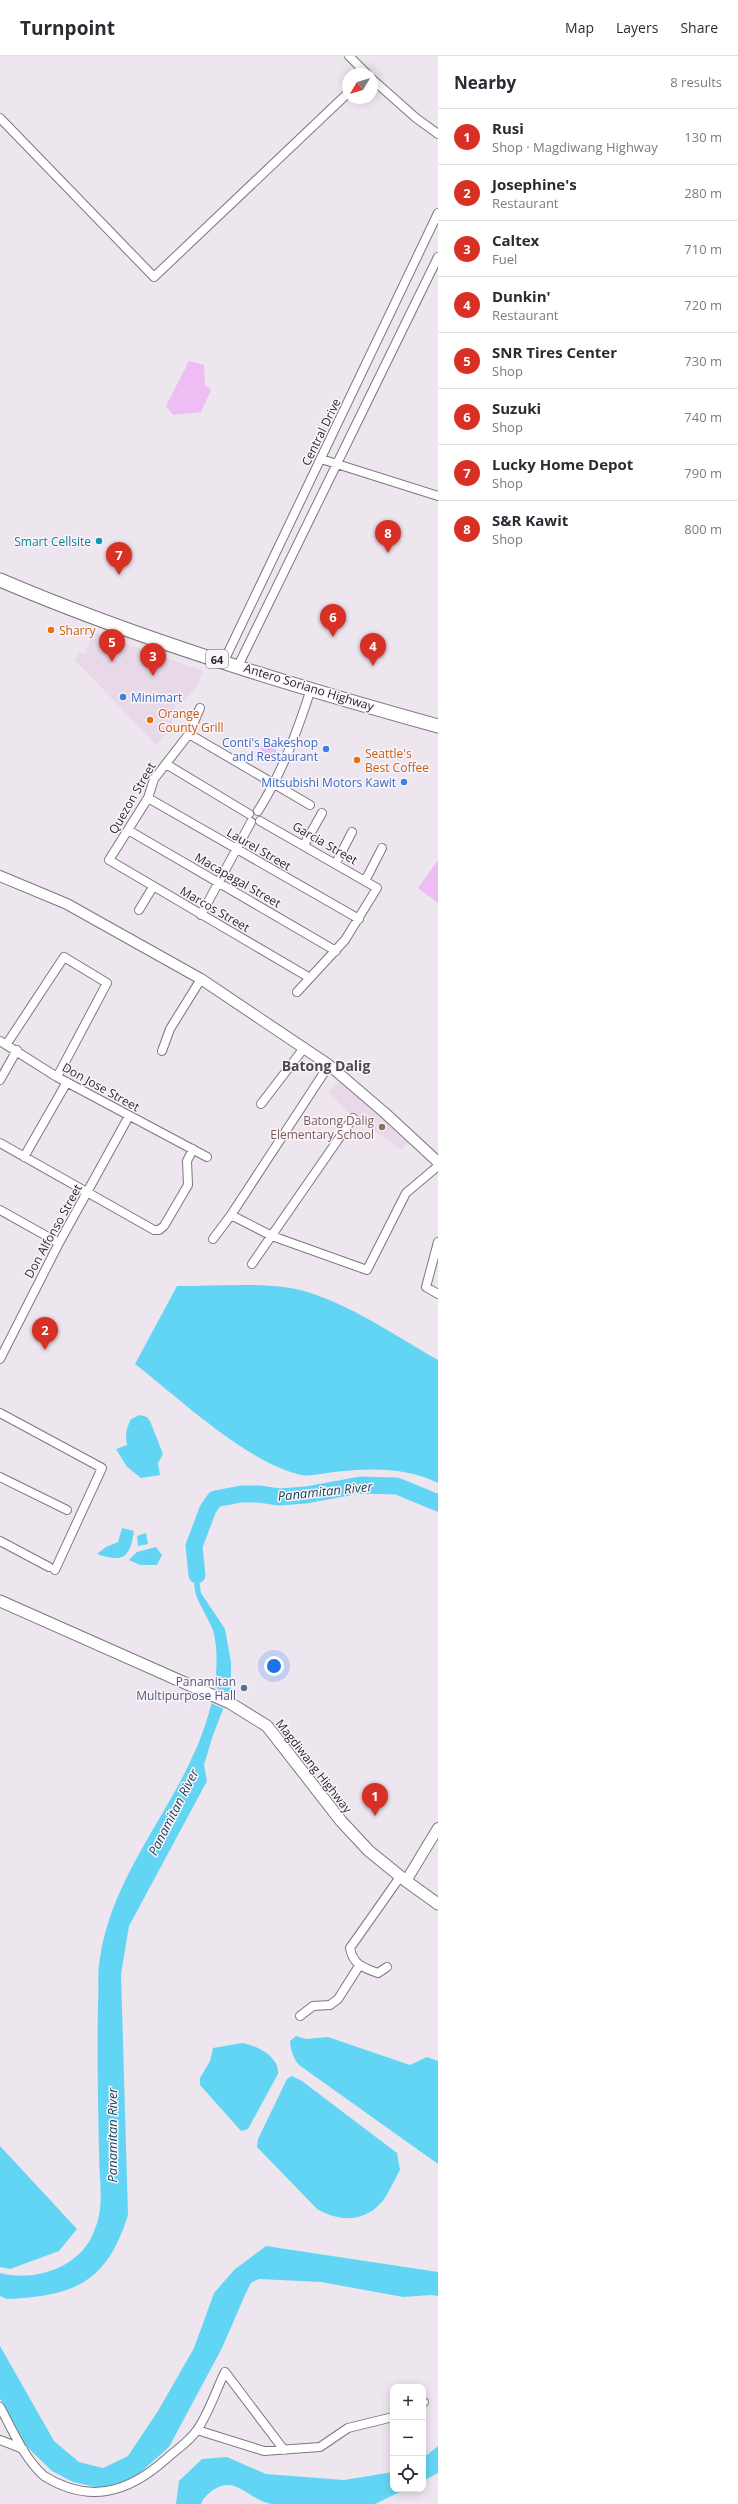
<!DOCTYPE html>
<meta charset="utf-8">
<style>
:root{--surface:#fff;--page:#f7f7f7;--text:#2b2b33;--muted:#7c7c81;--line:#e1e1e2;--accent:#d93025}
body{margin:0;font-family:"Open Sans",sans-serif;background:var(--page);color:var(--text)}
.controls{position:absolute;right:12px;bottom:12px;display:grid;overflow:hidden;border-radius:8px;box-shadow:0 2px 10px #0003}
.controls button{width:36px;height:36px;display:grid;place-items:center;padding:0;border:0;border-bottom:1px solid var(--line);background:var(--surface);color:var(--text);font:20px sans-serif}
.compass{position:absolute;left:342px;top:12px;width:36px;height:36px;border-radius:50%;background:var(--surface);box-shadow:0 2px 10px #0003;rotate:232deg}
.you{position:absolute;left:274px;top:1610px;width:14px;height:14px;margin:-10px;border:3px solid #fff;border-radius:50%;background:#1a73e8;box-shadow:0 0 0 6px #1a73e833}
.badge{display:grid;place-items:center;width:26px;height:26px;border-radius:50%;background:var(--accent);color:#fff;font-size:13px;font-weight:700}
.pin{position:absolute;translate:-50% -33px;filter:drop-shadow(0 1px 2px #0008)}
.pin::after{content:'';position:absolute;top:21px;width:14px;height:12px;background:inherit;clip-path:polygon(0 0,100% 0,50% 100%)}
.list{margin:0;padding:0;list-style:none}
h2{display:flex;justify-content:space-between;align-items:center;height:52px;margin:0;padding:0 16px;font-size:17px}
h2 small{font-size:13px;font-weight:400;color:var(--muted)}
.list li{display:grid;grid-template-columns:26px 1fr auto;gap:12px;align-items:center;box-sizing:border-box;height:56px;padding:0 16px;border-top:1px solid var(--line)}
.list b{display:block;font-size:15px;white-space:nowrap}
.list p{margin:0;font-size:13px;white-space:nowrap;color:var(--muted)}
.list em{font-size:13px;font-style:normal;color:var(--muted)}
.icon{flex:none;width:22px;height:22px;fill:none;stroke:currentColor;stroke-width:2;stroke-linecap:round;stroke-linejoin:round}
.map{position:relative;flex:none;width:438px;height:2448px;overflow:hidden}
header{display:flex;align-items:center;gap:24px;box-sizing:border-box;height:56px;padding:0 20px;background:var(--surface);border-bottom:1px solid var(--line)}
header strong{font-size:19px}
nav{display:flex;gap:22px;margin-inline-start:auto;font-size:14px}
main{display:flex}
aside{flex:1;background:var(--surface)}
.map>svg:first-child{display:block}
.built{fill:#e7d9e8}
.green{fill:#edbdf4}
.water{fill:#63d5f4}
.pier{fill:#eee6ef}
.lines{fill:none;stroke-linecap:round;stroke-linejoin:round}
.river{stroke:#63d5f4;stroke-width:17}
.minor-casing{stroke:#7d767e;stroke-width:10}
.tertiary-casing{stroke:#7d767e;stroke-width:12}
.secondary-casing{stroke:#7d767e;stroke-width:13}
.primary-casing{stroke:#7d767e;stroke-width:15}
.minor{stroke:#fff;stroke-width:8}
.tertiary{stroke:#fff;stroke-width:10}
.secondary{stroke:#fff;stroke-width:11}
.primary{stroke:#fff;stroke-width:13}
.culture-dot{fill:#0f9aa8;stroke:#fcf4fd;stroke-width:1.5}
.food-dot{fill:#e8710a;stroke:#fcf4fd;stroke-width:1.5}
.shop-dot{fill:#3f7fe0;stroke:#fcf4fd;stroke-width:1.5}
.education-dot{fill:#8d6e63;stroke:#fcf4fd;stroke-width:1.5}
.service-dot{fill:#5c6f8a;stroke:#fcf4fd;stroke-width:1.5}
.labels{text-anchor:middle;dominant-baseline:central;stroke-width:3;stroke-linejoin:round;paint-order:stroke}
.shield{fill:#fcf4fd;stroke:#696469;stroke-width:1}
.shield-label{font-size:11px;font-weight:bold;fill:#2a272a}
.street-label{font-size:12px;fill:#2a272a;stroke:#fcf4fd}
.culture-label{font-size:12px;fill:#0d838f;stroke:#fcf4fd;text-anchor:end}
.food-label{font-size:12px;fill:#c56008;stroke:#fcf4fd;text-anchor:start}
.shop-label{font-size:12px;fill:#366cbe;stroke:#fcf4fd;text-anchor:end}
.education-label{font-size:12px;fill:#785e54;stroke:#fcf4fd;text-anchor:end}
.service-label{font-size:12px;fill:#4e5e75;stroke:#fcf4fd;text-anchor:end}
.water-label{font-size:13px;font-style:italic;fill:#164956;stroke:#fcf4fd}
.quarter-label{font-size:14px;font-weight:bold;fill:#4f4950;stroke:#fcf4fd}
</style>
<header>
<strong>Turnpoint</strong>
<nav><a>Map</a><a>Layers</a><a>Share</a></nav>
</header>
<main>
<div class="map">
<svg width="438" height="2448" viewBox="0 0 438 2448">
<rect width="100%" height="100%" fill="#eee6ef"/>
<!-- built -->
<path class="built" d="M 93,576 L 203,615 L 197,630 L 180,649 L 176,647 L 170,674 L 156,689 L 75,604 L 79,596 L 85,598 Z
M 341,1023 L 411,1085 L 401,1094 L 349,1057 L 329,1036 Z"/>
<!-- green -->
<path class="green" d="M 189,305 L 204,309 L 205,329 L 211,334 L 201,356 L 173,359 L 166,350 Z
M 263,688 L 277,694 L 272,707 L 257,701 Z
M 438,804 L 438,847 L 418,832 Z"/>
<!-- water -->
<path class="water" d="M 177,1230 C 212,1230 249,1227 284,1231 C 334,1237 394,1279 438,1304 L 438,1427 C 406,1411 369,1412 334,1416 C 323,1417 311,1421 301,1419 C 246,1406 180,1343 135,1308 Z
M 140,1359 L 147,1361 L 150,1365 L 163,1398 L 158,1407 L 160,1419 L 141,1422 L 127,1411 L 116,1393 L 127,1389 C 125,1379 126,1373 131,1363 Z
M 122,1472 L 134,1475 C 130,1502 123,1507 97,1498 L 106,1491 L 118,1486 Z
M 146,1477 L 148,1488 L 138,1490 L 137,1480 Z
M 156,1491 L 162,1499 L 157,1509 L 140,1509 L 129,1504 L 137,1496 Z
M 195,1497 L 201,1537 L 225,1573 L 231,1606 L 231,1633 L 213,1679 L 204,1709 L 207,1725 L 129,1870 L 121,1918 L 128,2159 C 107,2227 74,2240 7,2243 L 0,2240 L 0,2217 C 32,2226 77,2213 92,2180 C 106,2151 99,2127 99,2096 C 98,2046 97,1996 98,1947 C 99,1932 97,1916 100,1902 C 115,1798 208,1723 216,1617 C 217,1604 217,1585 212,1572 C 207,1560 198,1547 195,1535 C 193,1523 195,1509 195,1497 Z
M 296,1980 L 306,1983 L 328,1981 L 410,2009 L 427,2001 L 438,2005 L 438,2108 L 299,2009 C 294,2004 290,1992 290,1985 Z
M 242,1987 C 256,1989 280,2001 278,2018 L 248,2073 L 241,2075 L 200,2029 L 200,2022 L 210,2005 L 213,1992 Z
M 292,2020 L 302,2025 L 397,2097 L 400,2114 C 394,2124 388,2140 380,2148 C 362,2167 338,2165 317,2153 L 257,2091 L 258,2083 L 287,2023 Z
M 0,2090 L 77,2173 L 59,2195 L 10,2213 L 0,2211 Z
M 266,2190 L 438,2216 L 438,2240 L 431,2239 L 403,2241 L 321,2226 L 259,2223 L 251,2227 L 245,2239 L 222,2292 L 169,2391 L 125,2430 L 109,2434 L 73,2426 L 52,2415 L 26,2390 L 0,2343 L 0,2290 L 54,2385 L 79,2406 L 103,2412 L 128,2400 L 158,2355 L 194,2292 L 214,2237 L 234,2214 Z
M 438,2390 L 438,2417 L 423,2425 L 423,2402 Z
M 227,2401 L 266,2418 L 344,2424 L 393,2416 L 393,2433 L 406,2433 L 375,2448 L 272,2448 C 249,2445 237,2418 213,2434 C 207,2439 204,2441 201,2448 L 176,2448 L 179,2425 L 202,2403 Z"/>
<!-- pier -->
<path class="pier" d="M 212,1630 L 231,1639 L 226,1654 L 209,1646 Z"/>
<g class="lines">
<!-- river -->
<path class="river" d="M 197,1519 L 194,1490 L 208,1453 L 215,1443 L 241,1438 L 259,1438 L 279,1441 L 306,1439 L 360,1429 L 397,1430 L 438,1447"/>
<!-- minor casing -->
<g class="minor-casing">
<path id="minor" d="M 349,0 L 367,18
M 372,23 L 416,62 L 438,78
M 0,62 L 154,221 L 348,37
M 321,403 L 438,440
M 224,605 L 438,157
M 238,610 L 438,201
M 200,652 L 189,678 L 154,723 L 148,742 L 109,804 L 310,922
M 189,678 L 310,749
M 166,708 L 249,758
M 148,742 L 359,863
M 258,755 C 282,717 297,676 311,633
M 260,765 L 377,832 L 345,884 L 297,936
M 128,774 L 336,895
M 304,789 L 322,757
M 336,807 L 352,776
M 365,825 L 382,792
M 139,854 L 153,831
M 201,859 L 251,766
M 0,985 L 57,1021 L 207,1101
M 6,989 L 64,901 L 107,927 L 57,1021
M 162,995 L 170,973 L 201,923
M 0,1024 L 17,994
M 261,1048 L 304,992
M 0,1087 L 154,1174 L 159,1174 L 164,1170 L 188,1129 L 187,1105 L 193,1093
M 24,1101 L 67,1026
M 0,1154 L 59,1187
M 231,1159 L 272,1180 L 367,1214 L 406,1137 L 438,1110
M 213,1183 L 231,1159 L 329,1009
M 438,1186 L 426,1231 L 438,1238
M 252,1208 L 353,1062
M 0,1303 L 59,1187 L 129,1060
M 0,1357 L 102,1412 L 55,1514
M 0,1421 L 67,1454
M 0,1485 L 49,1511
M 387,1911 L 378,1917 C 364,1912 353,1909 350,1892 L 400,1821
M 300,1960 L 313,1950 L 330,1949 L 338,1943 L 359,1910
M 423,2347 L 424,2346
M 0,2351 C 13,2375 24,2402 44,2420 C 89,2448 128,2437 166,2403 C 176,2394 190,2385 197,2374 C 209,2357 216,2334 225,2316 L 284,2394
M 197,2374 L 264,2395 L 320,2391 L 348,2372 L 393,2361
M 0,2384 L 23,2393"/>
</g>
<!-- tertiary casing -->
<g class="tertiary-casing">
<path id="tertiary" d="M 0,820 L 67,848 L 201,923 L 329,1009 L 385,1057 L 438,1106
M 406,1825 L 438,1772"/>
</g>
<!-- secondary casing -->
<g class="secondary-casing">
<path id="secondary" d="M 0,1545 L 230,1647 L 267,1670 L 341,1765 L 369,1795 L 406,1825 L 438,1848"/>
</g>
<!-- primary casing -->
<g class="primary-casing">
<path id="primary" d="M 0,524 C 138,583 293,630 438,670"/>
</g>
<!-- minor -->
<use href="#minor" class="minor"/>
<!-- tertiary -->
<use href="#tertiary" class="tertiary"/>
<!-- secondary -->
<use href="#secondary" class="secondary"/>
<!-- primary -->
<use href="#primary" class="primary"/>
</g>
<!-- markers -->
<circle class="culture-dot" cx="99" cy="485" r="4"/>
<g class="food-dot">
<circle cx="51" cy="574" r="4"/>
<circle cx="150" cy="664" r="4"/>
<circle cx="357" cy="704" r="4"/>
</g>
<g class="shop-dot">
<circle cx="123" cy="641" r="4"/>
<circle cx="326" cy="693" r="4"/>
<circle cx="404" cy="726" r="4"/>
</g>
<circle class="education-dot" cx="382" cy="1071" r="4"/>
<circle class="service-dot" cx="244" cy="1632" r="4"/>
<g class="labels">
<!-- shield labels -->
<rect class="shield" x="206" y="594" width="22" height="18" rx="3"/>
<g class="shield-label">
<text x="217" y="603">64</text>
</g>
<!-- street labels -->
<g class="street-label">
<text transform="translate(321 376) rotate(-64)">Central Drive</text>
<text transform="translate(309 631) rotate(17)">Antero Soriano Highway</text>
<text transform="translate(132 742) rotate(-60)">Quezon Street</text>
<text transform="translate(325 787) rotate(30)">Garcia Street</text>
<text transform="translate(259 793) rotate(30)">Laurel Street</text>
<text transform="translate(238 824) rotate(30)">Macapagal Street</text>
<text transform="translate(215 853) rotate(30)">Marcos Street</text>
<text transform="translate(101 1031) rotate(29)">Don Jose Street</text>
<text transform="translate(53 1175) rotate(-61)">Don Alfonso Street</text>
<text transform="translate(314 1710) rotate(52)">Magdiwang Highway</text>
</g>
<!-- culture labels -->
<g class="culture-label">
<text x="91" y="485">Smart Cellsite</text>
</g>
<!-- food labels -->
<g class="food-label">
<text x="59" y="574">Sharry</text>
<text x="158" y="657">Orange<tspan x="158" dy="14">County Grill</tspan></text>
<text x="365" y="697">Seattle's<tspan x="365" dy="14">Best Coffee</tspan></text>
</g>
<!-- shop labels -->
<g class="shop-label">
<text x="131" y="641" text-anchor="start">Minimart</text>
<text x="318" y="686">Conti's Bakeshop<tspan x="318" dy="14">and Restaurant</tspan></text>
<text x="396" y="726">Mitsubishi Motors Kawit</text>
</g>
<!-- education labels -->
<g class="education-label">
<text x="374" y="1064">Batong Dalig<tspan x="374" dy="14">Elementary School</tspan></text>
</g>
<!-- service labels -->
<g class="service-label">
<text x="236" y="1625">Panamitan<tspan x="236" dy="14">Multipurpose Hall</tspan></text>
</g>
<!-- water labels -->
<g class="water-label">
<text transform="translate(325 1435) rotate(-6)">Panamitan River</text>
<text transform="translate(173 1756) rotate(-63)">Panamitan River</text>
<text transform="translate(112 2079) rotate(-90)">Panamitan River</text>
</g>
<!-- quarter labels -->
<g class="quarter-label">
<text x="326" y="1009">Batong Dalig</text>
</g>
</g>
</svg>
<div class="controls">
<button>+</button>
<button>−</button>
<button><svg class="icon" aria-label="locate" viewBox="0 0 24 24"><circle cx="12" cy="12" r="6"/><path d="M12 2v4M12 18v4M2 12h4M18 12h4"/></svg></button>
</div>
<svg class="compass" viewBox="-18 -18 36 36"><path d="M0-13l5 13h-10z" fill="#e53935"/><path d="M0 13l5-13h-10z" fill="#7c7c81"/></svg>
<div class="you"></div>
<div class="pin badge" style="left:375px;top:1760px">1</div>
<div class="pin badge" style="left:45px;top:1294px">2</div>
<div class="pin badge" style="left:153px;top:620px">3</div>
<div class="pin badge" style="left:373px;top:610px">4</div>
<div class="pin badge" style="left:112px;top:606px">5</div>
<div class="pin badge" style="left:333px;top:581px">6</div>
<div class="pin badge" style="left:119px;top:519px">7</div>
<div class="pin badge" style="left:388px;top:497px">8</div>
</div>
<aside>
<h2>Nearby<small>8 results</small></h2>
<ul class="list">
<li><span class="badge">1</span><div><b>Rusi</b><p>Shop · Magdiwang Highway</p></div><em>130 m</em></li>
<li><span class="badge">2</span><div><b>Josephine's</b><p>Restaurant</p></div><em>280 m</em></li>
<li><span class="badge">3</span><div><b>Caltex</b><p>Fuel</p></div><em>710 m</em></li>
<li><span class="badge">4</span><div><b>Dunkin'</b><p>Restaurant</p></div><em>720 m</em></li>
<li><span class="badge">5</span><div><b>SNR Tires Center</b><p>Shop</p></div><em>730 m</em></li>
<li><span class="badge">6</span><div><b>Suzuki</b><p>Shop</p></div><em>740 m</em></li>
<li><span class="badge">7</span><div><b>Lucky Home Depot</b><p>Shop</p></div><em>790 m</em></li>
<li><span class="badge">8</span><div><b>S&amp;R Kawit</b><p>Shop</p></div><em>800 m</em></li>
</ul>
</aside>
</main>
